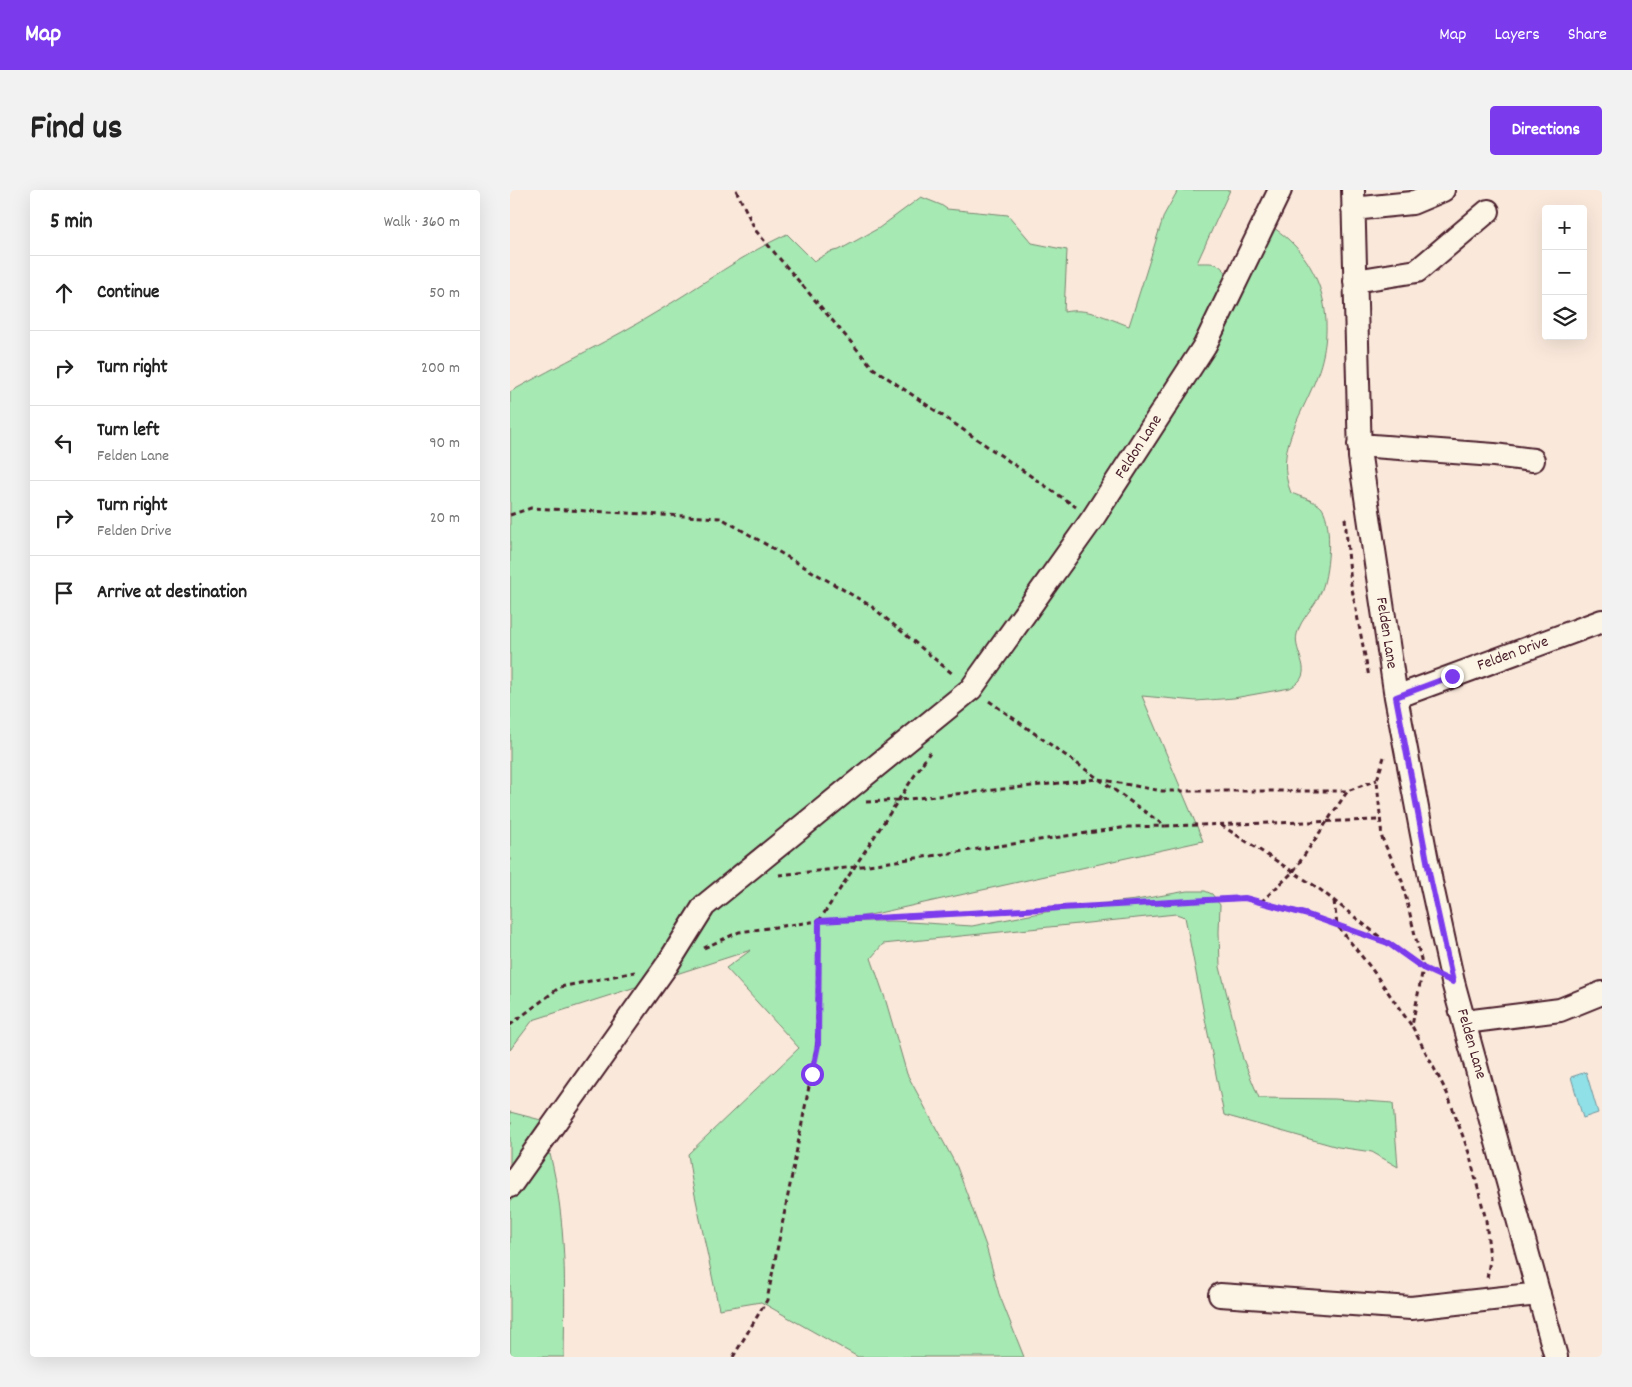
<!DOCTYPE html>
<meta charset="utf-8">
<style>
:root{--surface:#fff;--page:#f2f2f2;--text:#222;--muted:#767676;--line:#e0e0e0;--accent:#7c3aed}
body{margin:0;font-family:Dekko,sans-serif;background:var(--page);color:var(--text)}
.controls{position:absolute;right:15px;top:15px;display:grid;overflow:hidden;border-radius:5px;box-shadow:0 5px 20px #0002}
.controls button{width:45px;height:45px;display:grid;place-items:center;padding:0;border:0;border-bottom:1px solid var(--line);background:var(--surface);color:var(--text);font:25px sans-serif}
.stop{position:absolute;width:15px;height:15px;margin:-11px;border:4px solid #7c3aed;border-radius:50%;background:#fff}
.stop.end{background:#7c3aed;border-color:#fff;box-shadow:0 1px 5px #0008}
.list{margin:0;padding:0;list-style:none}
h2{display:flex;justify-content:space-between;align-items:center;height:65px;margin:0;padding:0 20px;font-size:21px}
h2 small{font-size:16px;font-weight:400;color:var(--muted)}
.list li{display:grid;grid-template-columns:32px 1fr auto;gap:15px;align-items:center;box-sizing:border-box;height:75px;padding:0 20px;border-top:1px solid var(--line)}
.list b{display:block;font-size:19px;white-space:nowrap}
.list p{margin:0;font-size:16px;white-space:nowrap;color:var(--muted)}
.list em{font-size:16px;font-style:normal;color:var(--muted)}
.icon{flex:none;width:28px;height:28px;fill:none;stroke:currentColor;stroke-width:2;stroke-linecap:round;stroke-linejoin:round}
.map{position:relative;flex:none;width:1092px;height:1167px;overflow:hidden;border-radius:5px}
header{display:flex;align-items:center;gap:30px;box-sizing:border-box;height:70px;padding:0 25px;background:var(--accent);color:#fff}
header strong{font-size:24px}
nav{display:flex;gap:28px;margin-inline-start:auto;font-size:18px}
.intro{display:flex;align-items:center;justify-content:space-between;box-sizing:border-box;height:120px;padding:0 30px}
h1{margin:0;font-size:35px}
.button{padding:12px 22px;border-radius:5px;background:var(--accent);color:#fff;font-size:18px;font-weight:700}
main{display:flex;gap:30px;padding:0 30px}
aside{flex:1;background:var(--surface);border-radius:5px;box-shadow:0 5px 20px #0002}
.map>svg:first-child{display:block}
.green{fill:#a6e9b3;stroke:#78846f}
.water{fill:#8fe1e7;stroke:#73939c}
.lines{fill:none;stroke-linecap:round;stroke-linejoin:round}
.minor-casing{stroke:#4a1f2b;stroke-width:26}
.path{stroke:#4a1f2b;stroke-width:3;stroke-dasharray:5 4;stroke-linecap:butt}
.minor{stroke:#fcf5e5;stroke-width:22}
.route{stroke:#7c3aed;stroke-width:6}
.labels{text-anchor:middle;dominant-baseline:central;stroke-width:4;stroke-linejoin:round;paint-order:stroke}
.street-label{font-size:16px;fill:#4a1f2b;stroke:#fcf5e5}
</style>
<header>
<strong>Map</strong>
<nav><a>Map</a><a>Layers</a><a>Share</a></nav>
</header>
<div class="intro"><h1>Find us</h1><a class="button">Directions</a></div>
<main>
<aside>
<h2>5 min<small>Walk · 360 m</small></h2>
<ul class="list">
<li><svg class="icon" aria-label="ahead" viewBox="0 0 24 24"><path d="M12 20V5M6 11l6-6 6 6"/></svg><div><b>Continue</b></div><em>50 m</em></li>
<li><svg class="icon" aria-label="right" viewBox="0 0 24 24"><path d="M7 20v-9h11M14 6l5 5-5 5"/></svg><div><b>Turn right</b></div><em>200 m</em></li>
<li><svg class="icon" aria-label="left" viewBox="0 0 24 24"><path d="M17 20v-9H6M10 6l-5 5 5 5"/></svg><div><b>Turn left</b><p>Felden Lane</p></div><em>90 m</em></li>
<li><svg class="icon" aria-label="right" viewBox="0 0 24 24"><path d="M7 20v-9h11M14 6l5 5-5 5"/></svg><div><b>Turn right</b><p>Felden Drive</p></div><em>20 m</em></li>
<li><svg class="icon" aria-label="arrive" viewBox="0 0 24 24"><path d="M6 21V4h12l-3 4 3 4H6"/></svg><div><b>Arrive at destination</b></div></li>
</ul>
</aside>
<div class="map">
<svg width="1092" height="1167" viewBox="0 0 1092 1167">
<rect width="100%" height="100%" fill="#fae9db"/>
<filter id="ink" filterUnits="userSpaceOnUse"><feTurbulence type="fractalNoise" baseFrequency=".02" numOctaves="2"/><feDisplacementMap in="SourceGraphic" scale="10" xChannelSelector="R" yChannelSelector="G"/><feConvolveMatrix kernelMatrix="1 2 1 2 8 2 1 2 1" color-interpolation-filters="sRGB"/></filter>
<g filter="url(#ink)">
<!-- green -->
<path class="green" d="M 668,0 L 720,0 L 687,73 C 702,73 708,71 718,85 L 761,36 C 814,70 829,134 805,191 C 790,229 764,261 781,303 C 789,306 808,312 812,318 C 823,334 819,387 810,404 C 804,418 791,428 787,444 C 782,464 808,483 780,498 L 724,508 L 686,511 L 632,506 L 693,651 L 333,731 L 384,731 L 462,736 L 556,718 L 626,710 L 677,701 L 695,701 L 702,704 L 710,715 L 709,742 L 710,777 L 733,869 L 749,908 L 825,909 L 883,913 L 888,977 L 862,962 L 828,957 L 714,925 L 675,727 L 666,724 L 373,754 L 361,768 L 375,808 L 397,884 L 447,977 L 476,1056 L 489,1104 L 514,1167 L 348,1167 L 251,1112 L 209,1119 L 182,991 L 178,964 L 289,858 L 216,778 L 241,760 L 23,830 L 0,860 L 0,202 C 50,174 101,150 150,120 C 192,95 232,65 277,44 L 304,71 L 320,62 L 329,60 L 369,38 L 411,7 L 431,15 L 437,19 L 498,25 L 522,53 L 557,60 L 554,122 C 577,117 597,128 619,136 L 654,25 Z
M 0,922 L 31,930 L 0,976 L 0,936 L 2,933 L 0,932 Z
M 40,964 C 57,1033 55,1097 54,1167 L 0,1167 L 0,1012 L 33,965 Z"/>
<!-- water -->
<path class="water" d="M 1076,882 L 1088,923 L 1073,928 L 1061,887 Z"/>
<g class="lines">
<!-- minor casing -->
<g class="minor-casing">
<path id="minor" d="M 843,0 L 850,267 L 886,507 L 921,692 L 943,792 L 1046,1167
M 843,19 L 902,13 L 933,0
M 845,91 L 907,81 L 978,21
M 849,255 L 984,265 L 1023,270
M 886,507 L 1092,431
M 955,832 L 1050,820 L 1092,803
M 0,996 L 157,775 L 194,716 L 461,499 L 583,328 L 695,155 L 770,0
M 710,1105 L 901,1118 L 1029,1104"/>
</g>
<!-- path -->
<path class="path" d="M 226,0 L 246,41 L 363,178 L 566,317
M 0,325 L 21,318 L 211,328 L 361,416 L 444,485
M 835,328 L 841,394 L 859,487
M 479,511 L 655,636 L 870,630
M 874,567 L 867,590 L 872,648 L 892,691 L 913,778 L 902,836 L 937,903 L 959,963 L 976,1030 L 980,1069 L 977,1089
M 356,612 L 389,610 L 588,589 L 652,601 L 837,601 L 867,590
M 711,635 L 808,698 L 875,751
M 269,685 L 345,677 L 618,637 L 655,636
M 824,711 L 827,735 L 861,778 L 901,835
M 751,712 L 783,682 L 837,602
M 194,758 L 229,742 L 309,731 L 735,708 L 798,725 L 878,753 L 913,778
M 0,835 L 50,797 L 125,782
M 223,1167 L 257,1110 L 281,990 L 307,855 L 309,731 L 420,562"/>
<!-- minor -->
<use href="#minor" class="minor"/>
</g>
</g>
<g class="lines" filter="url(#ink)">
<!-- route -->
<path class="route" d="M 302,884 L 308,855 L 309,731 L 735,708 L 798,725 L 878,753 L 913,778 L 943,792 L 921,692 L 886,507 L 942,486"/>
</g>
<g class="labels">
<!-- street labels -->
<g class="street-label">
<text transform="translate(629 257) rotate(-57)">Feldon Lane</text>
<text transform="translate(876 443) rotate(81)">Felden Lane</text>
<text transform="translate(1003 464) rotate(-20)">Felden Drive</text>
<text transform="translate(961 854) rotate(74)">Felden Lane</text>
</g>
</g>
</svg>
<div class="controls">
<button>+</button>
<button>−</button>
<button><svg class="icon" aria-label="layers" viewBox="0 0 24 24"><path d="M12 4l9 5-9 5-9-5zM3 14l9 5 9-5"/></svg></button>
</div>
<div class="stop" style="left:302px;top:884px"></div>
<div class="stop end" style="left:942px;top:486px"></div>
</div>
</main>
